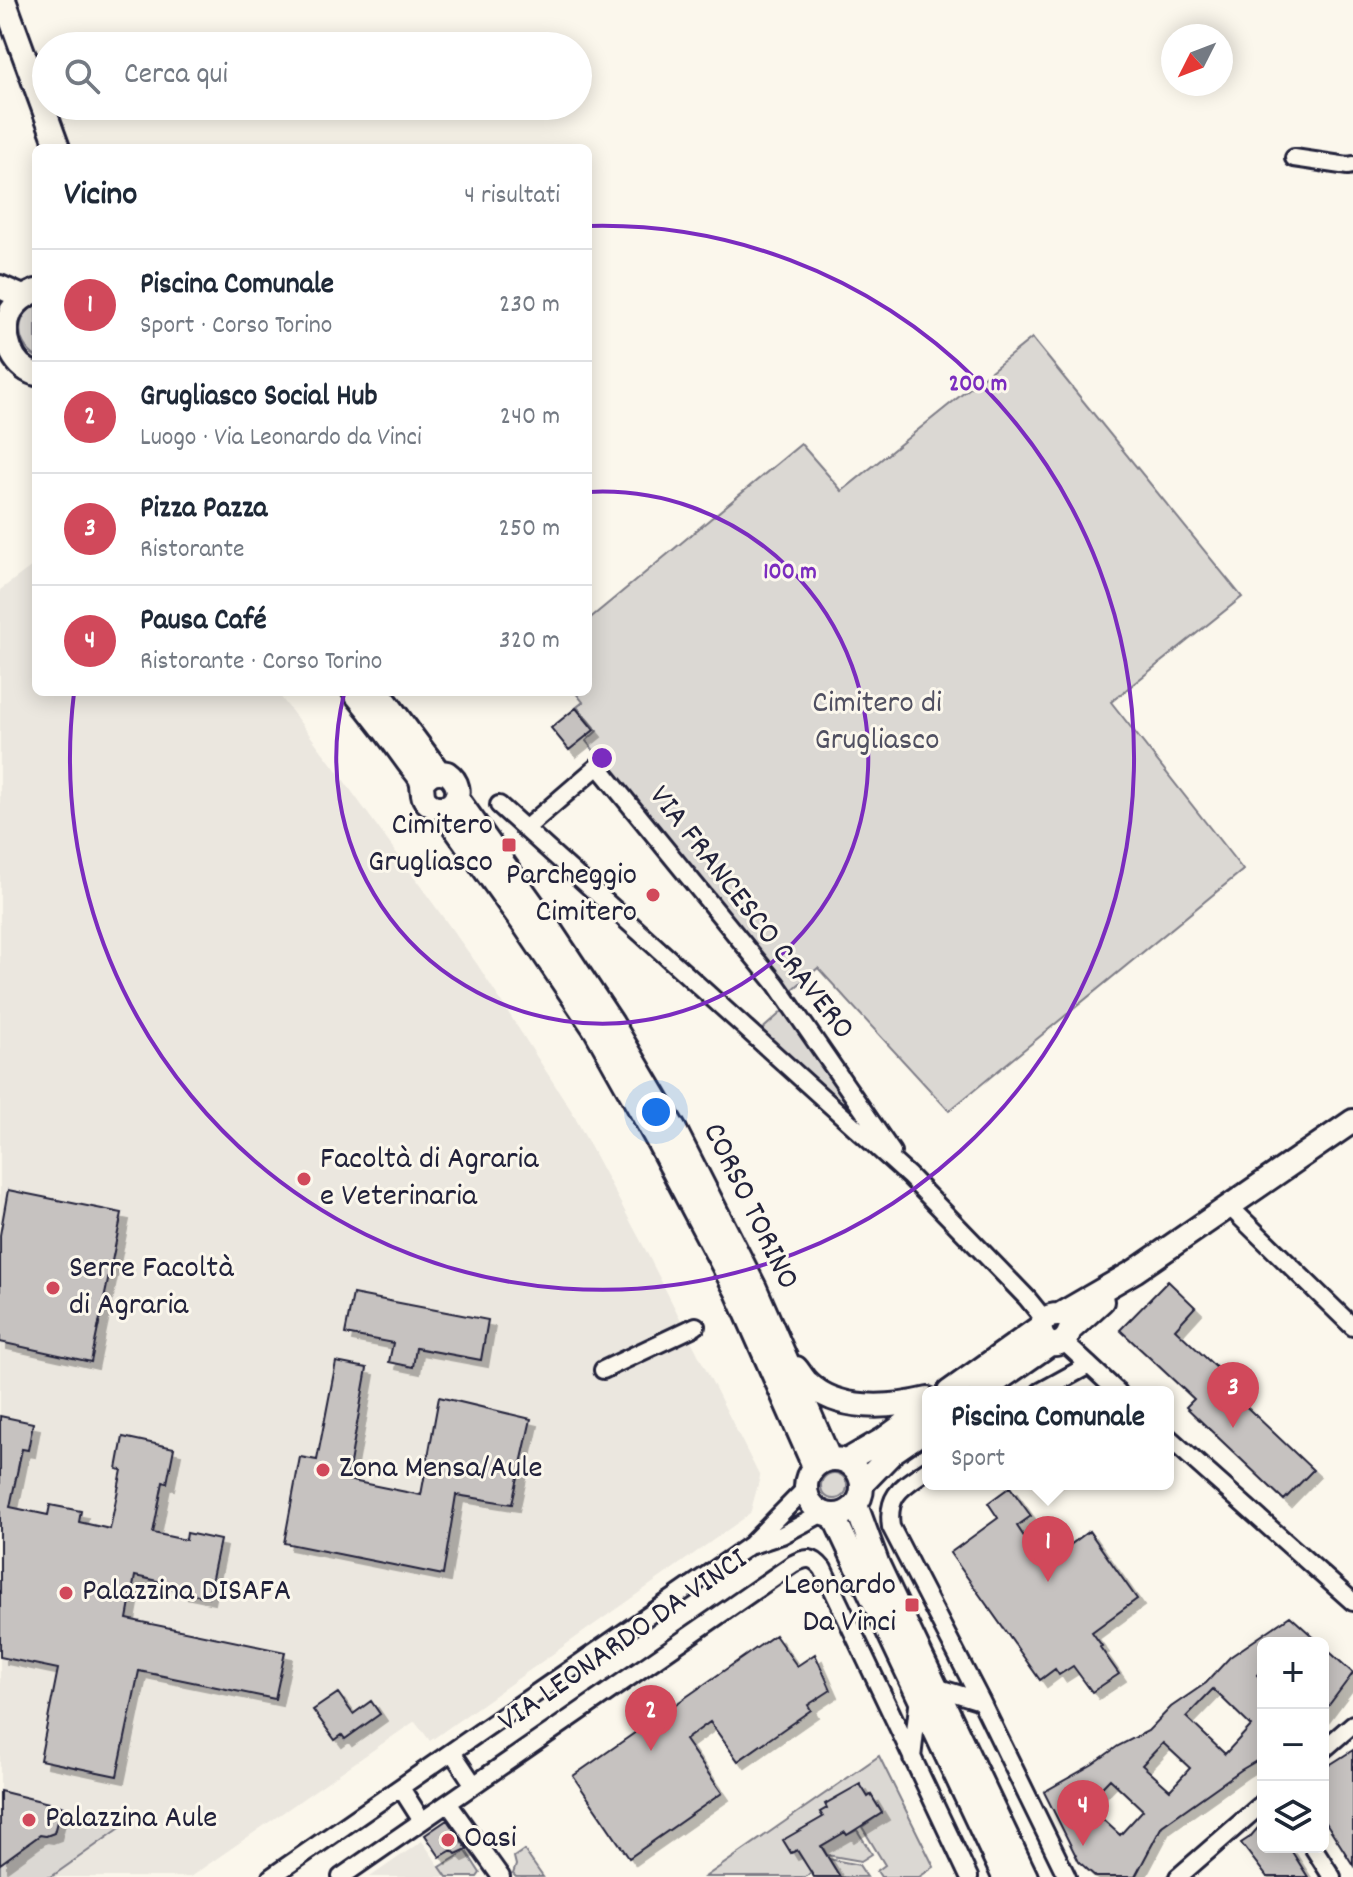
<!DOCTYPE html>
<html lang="it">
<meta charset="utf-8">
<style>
:root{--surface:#fff;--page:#f2f2f3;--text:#1f2937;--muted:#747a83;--line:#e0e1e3;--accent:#d1495b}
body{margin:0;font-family:Dekko,sans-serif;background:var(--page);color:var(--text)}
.controls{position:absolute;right:24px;bottom:24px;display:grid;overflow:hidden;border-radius:12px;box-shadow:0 4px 20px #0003}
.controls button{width:72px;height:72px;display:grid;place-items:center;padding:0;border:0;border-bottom:2px solid var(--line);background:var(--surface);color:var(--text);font:40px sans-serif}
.compass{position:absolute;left:1161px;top:24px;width:72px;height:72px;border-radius:50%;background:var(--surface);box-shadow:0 4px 20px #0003;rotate:228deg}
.you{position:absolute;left:656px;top:1112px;width:28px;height:28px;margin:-20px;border:6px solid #fff;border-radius:50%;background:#1a73e8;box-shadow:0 0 0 12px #1a73e833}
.badge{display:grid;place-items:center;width:52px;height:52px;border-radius:50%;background:var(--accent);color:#fff;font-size:26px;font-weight:700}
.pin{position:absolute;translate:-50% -66px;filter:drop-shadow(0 2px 4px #0008)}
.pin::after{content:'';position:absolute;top:42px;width:28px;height:24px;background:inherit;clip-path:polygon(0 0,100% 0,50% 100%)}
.popup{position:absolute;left:922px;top:1386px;width:252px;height:104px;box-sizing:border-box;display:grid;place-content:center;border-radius:12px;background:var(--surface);filter:drop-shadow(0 2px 6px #0005);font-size:26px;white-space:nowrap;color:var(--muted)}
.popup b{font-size:30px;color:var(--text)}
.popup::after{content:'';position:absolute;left:50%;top:100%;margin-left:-16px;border:16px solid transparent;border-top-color:var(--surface)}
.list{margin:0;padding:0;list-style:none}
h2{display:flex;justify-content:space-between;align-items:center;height:104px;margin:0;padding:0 32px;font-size:34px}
h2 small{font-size:26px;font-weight:400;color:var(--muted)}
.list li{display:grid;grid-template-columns:52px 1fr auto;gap:24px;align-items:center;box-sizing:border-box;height:112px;padding:0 32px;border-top:2px solid var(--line)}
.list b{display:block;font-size:30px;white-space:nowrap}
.list p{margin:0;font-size:26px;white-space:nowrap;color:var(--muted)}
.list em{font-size:26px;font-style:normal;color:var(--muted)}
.icon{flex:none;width:44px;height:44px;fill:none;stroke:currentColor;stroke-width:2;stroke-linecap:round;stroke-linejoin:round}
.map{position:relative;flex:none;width:1353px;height:1877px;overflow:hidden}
.search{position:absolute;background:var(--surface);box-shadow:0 4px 20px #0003;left:32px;top:32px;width:560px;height:88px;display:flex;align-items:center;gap:20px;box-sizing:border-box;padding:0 28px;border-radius:44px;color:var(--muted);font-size:30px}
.panel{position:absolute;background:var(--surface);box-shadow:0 4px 20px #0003;left:32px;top:144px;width:560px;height:552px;border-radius:12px}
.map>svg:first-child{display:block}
.built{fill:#ebe7df}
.green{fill:#dbd8d3;stroke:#7e7d87;stroke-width:2}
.building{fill:#c6c2c0;stroke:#22223b;stroke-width:2;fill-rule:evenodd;filter:url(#shadow)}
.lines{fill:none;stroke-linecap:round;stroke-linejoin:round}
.street-casing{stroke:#22223b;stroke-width:22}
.secondary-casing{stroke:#22223b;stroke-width:28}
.street{stroke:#fbf7ec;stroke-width:16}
.secondary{stroke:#fbf7ec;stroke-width:22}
.ring{fill:none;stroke:#7b2cbf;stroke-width:4}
.poi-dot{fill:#d1495b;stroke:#fbf7ec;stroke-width:3}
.labels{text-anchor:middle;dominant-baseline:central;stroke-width:6;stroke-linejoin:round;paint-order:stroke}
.park-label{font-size:32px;fill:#505061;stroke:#fbf7ec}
.poi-label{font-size:32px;fill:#22223b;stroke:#fbf7ec;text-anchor:start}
.street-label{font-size:32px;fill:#22223b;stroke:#fbf7ec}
.centre{fill:#7b2cbf;stroke:#fbf7ec;stroke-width:4}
.ring-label{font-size:24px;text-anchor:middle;font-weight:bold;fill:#7b2cbf;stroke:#fbf7ec;stroke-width:6;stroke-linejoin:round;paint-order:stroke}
</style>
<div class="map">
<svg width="1353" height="1877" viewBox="0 0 1353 1877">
<defs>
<filter id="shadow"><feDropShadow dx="7" dy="7" stdDeviation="0" flood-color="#0004"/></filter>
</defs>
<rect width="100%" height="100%" fill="#fbf7ec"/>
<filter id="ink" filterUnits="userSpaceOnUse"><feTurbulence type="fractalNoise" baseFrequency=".0125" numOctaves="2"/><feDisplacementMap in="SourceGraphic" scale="16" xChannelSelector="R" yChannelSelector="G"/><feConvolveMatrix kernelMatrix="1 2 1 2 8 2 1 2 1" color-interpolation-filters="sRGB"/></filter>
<g filter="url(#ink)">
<!-- built -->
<path class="built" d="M 36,563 L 36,692 L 277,692 L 334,767 L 477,964 L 571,1110 L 645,1249 L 760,1477 L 750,1514 L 430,1741 L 415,1721 L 190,1877 L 0,1877 L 0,590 Z
M 422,1841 L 447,1877 L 370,1877 Z"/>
<!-- green -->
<path class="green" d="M 36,305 L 36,357 C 16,343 14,318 36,305 Z
M 1032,338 L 1242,597 L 1111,702 L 1243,870 L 949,1111 L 818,968 L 792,990 L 586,741 L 597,731 L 577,707 L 583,702 L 575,692 L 588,692 L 588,620 L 801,444 L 842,491 Z
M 785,1009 L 862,1121 L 860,1123 L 758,1033 Z
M821 1486a13 13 0 1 1 26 0a13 13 0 1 1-26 0Z
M 879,1756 L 934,1867 L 919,1877 L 881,1877 L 877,1871 L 885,1865 L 862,1827 L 882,1813 L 871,1795 L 827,1808 L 820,1812 L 823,1817 L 784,1840 L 791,1853 L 797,1850 L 808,1867 L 815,1871 L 805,1877 L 705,1877 Z
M 61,1806 L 116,1820 L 123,1826 L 51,1877 L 0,1877 L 0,1864 L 40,1835 L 46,1836 L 54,1833 Z
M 857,1830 L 872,1854 L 861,1861 L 827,1855 L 822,1846 L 845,1832 L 847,1835 Z
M 524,1850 L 543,1877 L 516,1877 L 513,1874 L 516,1865 L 514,1857 Z
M 466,1851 L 480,1873 L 477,1877 L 447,1877 L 440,1867 Z
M 829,1859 L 859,1865 L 867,1877 L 840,1877 Z"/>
<!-- building -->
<path class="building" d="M 576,708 L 594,730 L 569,750 L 551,728 Z
M 8,1190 L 122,1213 L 91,1362 L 0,1342 L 0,1235 Z
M 1168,1281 L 1195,1307 L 1175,1329 L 1220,1371 L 1215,1377 L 1313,1470 L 1284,1500 L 1186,1407 L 1194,1399 L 1120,1330 Z
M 353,1294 L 488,1320 L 481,1360 L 416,1348 L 413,1367 L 389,1362 L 393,1343 L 345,1334 Z
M 336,1362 L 367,1368 L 347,1480 L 421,1495 L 439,1397 L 531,1419 L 512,1504 L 456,1495 L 443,1575 L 284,1543 L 300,1457 L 317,1460 Z
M 0,1416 L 33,1423 L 28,1450 L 22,1449 L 10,1507 L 48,1515 L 50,1505 L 81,1511 L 79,1522 L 110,1529 L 122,1470 L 117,1469 L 123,1437 L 174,1448 L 167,1483 L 163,1482 L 153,1533 L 186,1540 L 187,1533 L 220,1540 L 208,1597 L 174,1590 L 175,1585 L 135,1576 L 127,1619 L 285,1652 L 275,1699 L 139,1671 L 117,1776 L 40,1760 L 58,1669 L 0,1657 Z
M 1010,1487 L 1031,1516 L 1017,1526 L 1043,1565 L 1089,1531 L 1137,1599 L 1092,1632 L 1102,1646 L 1100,1647 L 1119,1674 L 1092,1692 L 1073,1666 L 1059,1675 L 1055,1669 L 1040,1680 L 950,1553 L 998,1518 L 988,1503 Z
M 1290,1616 L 1320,1643 L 1263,1643 L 1263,1668 L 1257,1675 L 1263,1681 L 1263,1757 L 1241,1770 L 1162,1826 L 1135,1877 L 1096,1877 L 1079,1862 L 1044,1792 L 1093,1764 L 1118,1746 L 1148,1731 L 1171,1707 L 1206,1683 L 1230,1657 ZM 1213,1689 L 1251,1726 L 1225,1754 L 1186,1717 ZM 1163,1743 L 1190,1768 L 1170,1790 L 1142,1765 ZM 1110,1779 L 1143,1810 L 1120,1835 L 1086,1804 Z
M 775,1635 L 797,1666 L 815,1654 L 831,1690 L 808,1705 L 811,1710 L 738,1761 L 710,1722 L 685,1740 L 722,1793 L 629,1858 L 573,1776 Z
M 1323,1646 L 1353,1673 L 1323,1713 Z
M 338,1693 L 353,1714 L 371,1701 L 380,1714 L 345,1739 L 342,1735 L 335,1740 L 313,1710 Z
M 1353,1750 L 1353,1865 L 1323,1818 L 1323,1769 Z
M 860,1784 L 868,1797 L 871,1795 L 882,1813 L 847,1835 L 845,1832 L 821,1846 L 840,1877 L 814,1877 L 797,1850 L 791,1853 L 783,1840 L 823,1817 L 820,1812 L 827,1808 L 825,1804 Z
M 0,1791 L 61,1806 L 54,1833 L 46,1836 L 40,1835 L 0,1864 Z
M 447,1820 L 467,1849 L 456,1854 L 452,1850 L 440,1857 L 425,1835 Z
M 1263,1822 L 1263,1847 L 1289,1847 L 1308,1877 L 1267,1877 L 1241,1843 L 1250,1837 Z"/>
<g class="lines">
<!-- street casing -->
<g class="street-casing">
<path id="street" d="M 1294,158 L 1348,166 L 1353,165
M 499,805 L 909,1176 L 1027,1298 L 1044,1319
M 525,829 L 598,766 L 776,984 L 892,1152
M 1229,1206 L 1353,1327
M 1064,1342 L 1118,1392
M 603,1370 L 696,1326
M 1040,1392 L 1089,1365
M 1168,1437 L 1353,1602
M 928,1469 C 904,1486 886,1493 891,1527 L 981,1701 L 1067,1877
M 752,1545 L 782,1535 L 823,1513
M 935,1687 L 981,1701
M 1323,1750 L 1353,1724
M 452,1752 L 474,1785
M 912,1758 L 919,1697
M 401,1788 L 422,1821
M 448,1803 L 501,1877
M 1313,1847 L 1332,1877
M 271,1877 L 750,1545 L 805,1489
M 341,1877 L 793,1564 C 806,1557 813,1556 823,1569 L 969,1877
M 1178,1877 L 1263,1803"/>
</g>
<!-- secondary casing -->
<g class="secondary-casing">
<path id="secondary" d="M 4,0 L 58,148
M 0,287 L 23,297
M 36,291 C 26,295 17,301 11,311 C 0,334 11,367 36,374
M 354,692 C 373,715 390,737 407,761 C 411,767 419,774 421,781 C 424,789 420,796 428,803 C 434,808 444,809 451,804 C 463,794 457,780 447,773 C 435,770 429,773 422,783
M 379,692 L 438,771
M 456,797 L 541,916 L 612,1023 L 675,1130 L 755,1288 L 829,1458
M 440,807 L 525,926 L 596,1031 L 656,1138 L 737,1292 L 814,1466
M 1050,1344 C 1034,1333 1040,1314 1059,1315 L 1135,1271 L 1353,1121
M 796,1368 C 800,1372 803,1379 808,1383 C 838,1412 890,1408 928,1399
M 949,1392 L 1040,1327
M 981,1392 L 1050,1344 C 1061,1345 1067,1340 1070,1330 L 1102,1301
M806 1487a28 28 0 1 1 56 0a28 28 0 1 1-56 0Z
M 846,1461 L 884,1439 L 928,1407
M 862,1484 L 893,1452 L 928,1428
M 856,1505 L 878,1565 L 1026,1877
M 833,1515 L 1004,1877"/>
</g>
<!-- street -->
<use href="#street" class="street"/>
<!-- secondary -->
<use href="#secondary" class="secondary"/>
</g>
</g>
<!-- distance rings -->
<g class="ring">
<path d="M588 492A266 266 0 1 1 344 694"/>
<path d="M588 226A532 532 0 1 1 74 693"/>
</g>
<!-- markers -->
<g class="poi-dot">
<rect x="501" y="837" width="16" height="16" rx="4"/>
<circle cx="653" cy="895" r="8"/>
<circle cx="304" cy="1179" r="8"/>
<circle cx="53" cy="1288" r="8"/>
<circle cx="323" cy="1470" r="8"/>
<circle cx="66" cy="1593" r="8"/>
<rect x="904" y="1597" width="16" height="16" rx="4"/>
<circle cx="29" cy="1820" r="8"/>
<circle cx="448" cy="1840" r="8"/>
</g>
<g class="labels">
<!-- park labels -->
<g class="park-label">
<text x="877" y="705">Cimitero di<tspan x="877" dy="37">Grugliasco</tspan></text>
</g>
<!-- poi labels -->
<g class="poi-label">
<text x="493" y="827" text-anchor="end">Cimitero<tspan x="493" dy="37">Grugliasco</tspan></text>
<text x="637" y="877" text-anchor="end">Parcheggio<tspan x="637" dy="37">Cimitero</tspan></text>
<text x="320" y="1161">Facoltà di Agraria<tspan x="320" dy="37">e Veterinaria</tspan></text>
<text x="69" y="1270">Serre Facoltà<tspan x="69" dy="37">di Agraria</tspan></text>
<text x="339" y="1470">Zona Mensa/Aule</text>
<text x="896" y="1587" text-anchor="end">Leonardo<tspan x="896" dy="37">Da Vinci</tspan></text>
<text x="82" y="1593">Palazzina DISAFA</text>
<text x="45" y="1820">Palazzina Aule</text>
<text x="464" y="1840">Oasi</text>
</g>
<!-- street labels -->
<g class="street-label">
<text transform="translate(750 914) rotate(52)">VIA FRANCESCO CRAVERO</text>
<text transform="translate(749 1207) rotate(64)">CORSO TORINO</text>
<text transform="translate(624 1642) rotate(-35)">VIA LEONARDO DA VINCI</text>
</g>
</g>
<circle cx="602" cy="758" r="12" class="centre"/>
<g class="ring-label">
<text x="978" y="390">200 m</text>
<text x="790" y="578">100 m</text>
</g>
</svg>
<div class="controls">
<button>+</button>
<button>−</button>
<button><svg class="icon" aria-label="layers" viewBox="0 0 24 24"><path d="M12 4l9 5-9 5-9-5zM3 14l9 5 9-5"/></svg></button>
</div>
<svg class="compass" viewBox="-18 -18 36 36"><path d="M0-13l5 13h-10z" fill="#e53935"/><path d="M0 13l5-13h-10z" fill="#747a83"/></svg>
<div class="you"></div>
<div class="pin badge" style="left:1048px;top:1582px">1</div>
<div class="popup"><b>Piscina Comunale</b>Sport</div>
<div class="pin badge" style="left:651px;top:1751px">2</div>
<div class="pin badge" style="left:1233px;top:1428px">3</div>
<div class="pin badge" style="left:1083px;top:1846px">4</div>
<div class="search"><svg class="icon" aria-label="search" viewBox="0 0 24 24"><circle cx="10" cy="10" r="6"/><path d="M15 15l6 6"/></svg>Cerca qui</div>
<section class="panel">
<h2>Vicino<small>4 risultati</small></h2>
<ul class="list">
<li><span class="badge">1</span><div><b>Piscina Comunale</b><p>Sport · Corso Torino</p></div><em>230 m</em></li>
<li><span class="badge">2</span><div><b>Grugliasco Social Hub</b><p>Luogo · Via Leonardo da Vinci</p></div><em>240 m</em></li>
<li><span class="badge">3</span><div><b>Pizza Pazza</b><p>Ristorante</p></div><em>250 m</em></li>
<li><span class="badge">4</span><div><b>Pausa Café</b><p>Ristorante · Corso Torino</p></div><em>320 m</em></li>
</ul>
</section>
</div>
